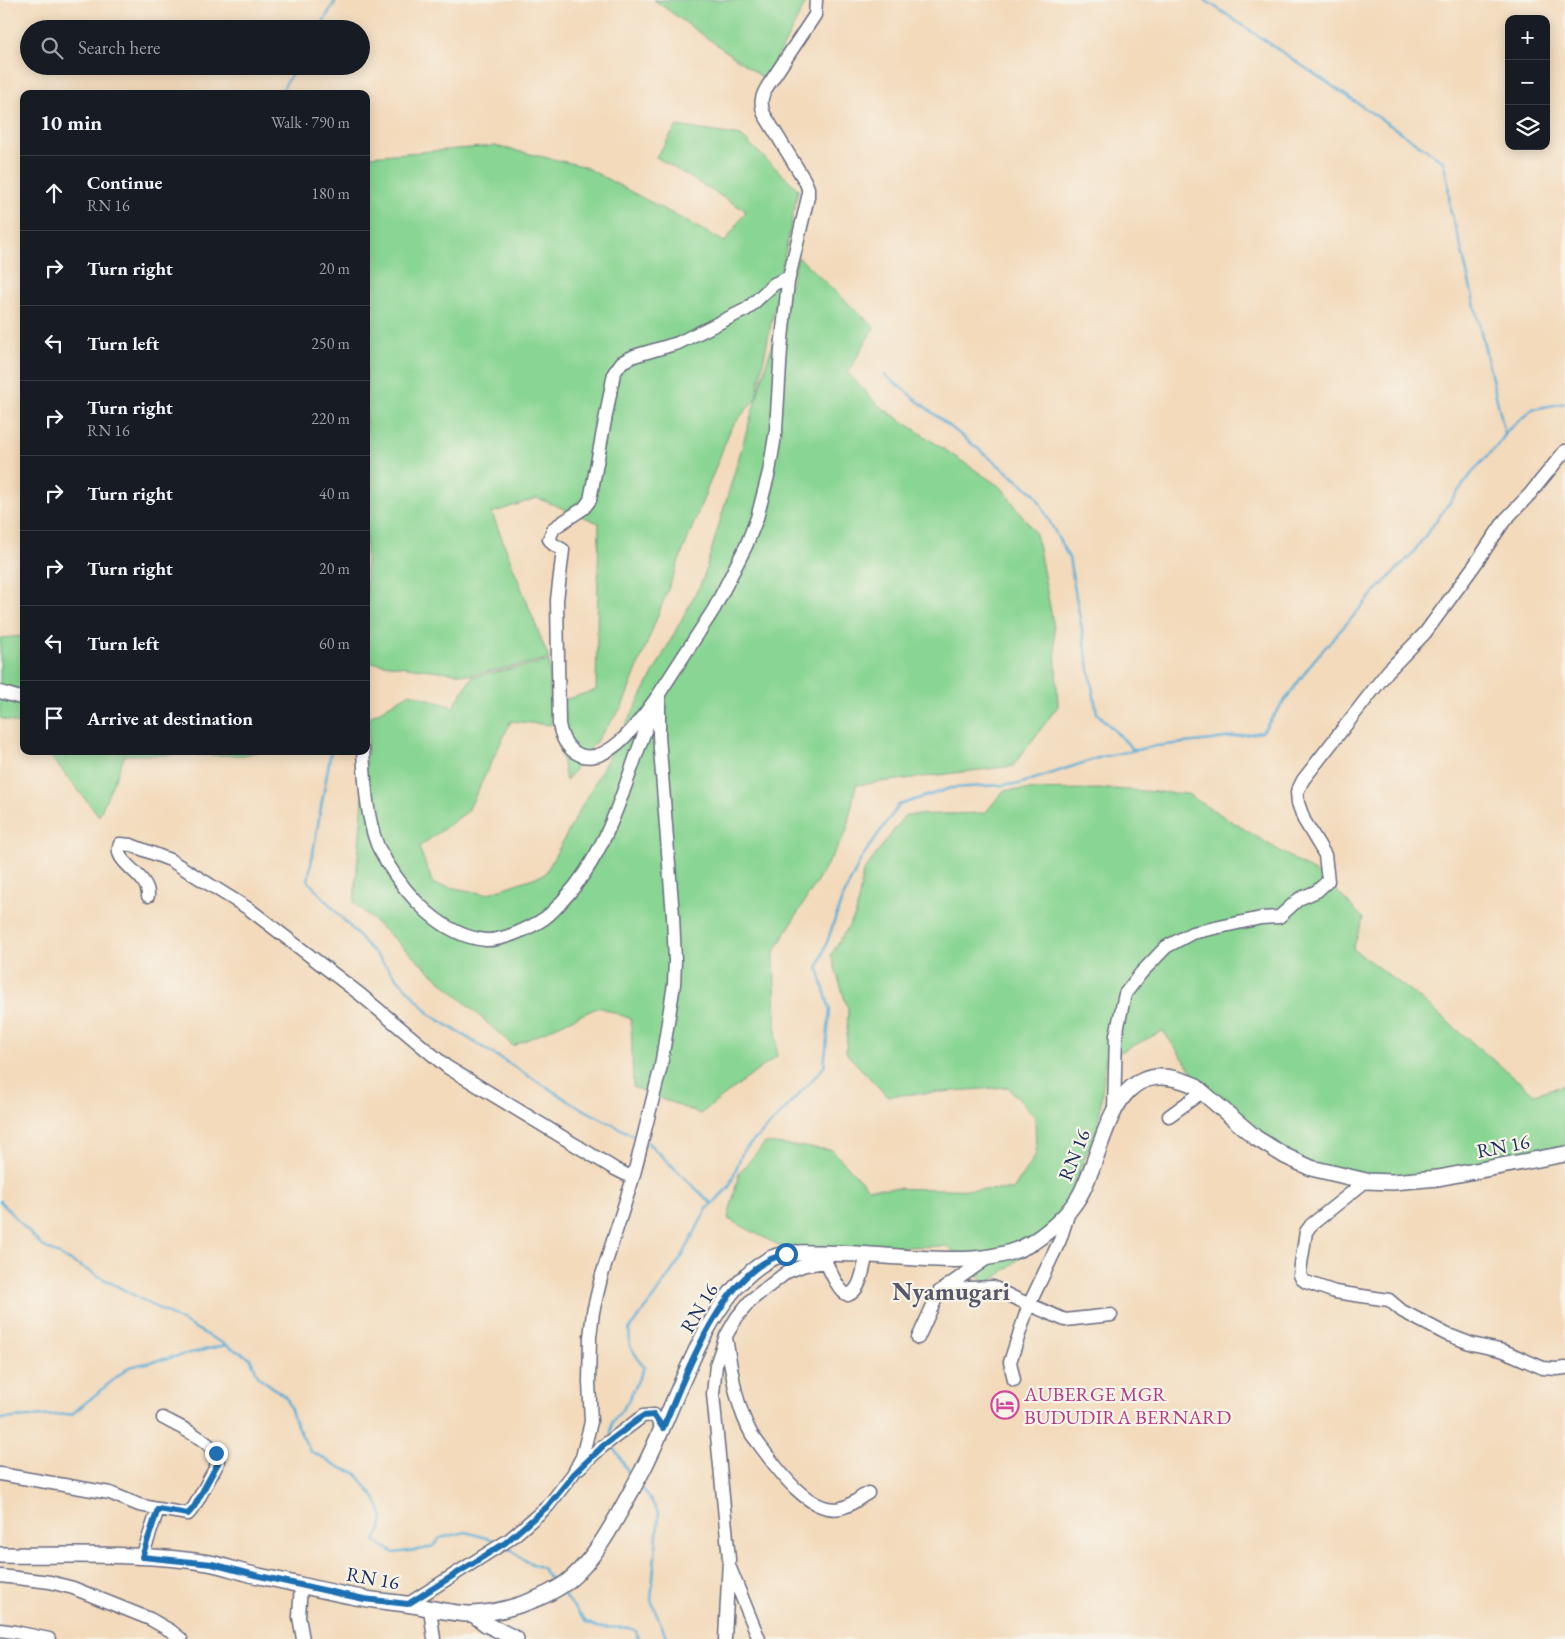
<!DOCTYPE html>
<meta charset="utf-8">
<style>
:root{--surface:#171b24;--page:#20242c;--text:#f1f3f6;--muted:#9ea1a6;--line:#363941}
body{margin:0;font-family:"EB Garamond",serif;background:var(--page);color:var(--text)}
.controls{position:absolute;right:15px;top:15px;display:grid;overflow:hidden;border-radius:10px;box-shadow:0 2px 12px #0003}
.controls button{width:45px;height:45px;display:grid;place-items:center;padding:0;border:0;border-bottom:1px solid var(--line);background:var(--surface);color:var(--text);font:25px sans-serif}
.stop{position:absolute;width:15px;height:15px;margin:-11px;border:4px solid #1f6fb2;border-radius:50%;background:#fff}
.stop.end{background:#1f6fb2;border-color:#fff;box-shadow:0 1px 5px #0008}
.list{margin:0;padding:0;list-style:none}
h2{display:flex;justify-content:space-between;align-items:center;height:65px;margin:0;padding:0 20px;font-size:21px}
h2 small{font-size:16px;font-weight:400;color:var(--muted)}
.list li{display:grid;grid-template-columns:32px 1fr auto;gap:15px;align-items:center;box-sizing:border-box;height:75px;padding:0 20px;border-top:1px solid var(--line)}
.list b{display:block;font-size:19px;white-space:nowrap}
.list p{margin:0;font-size:16px;white-space:nowrap;color:var(--muted)}
.list em{font-size:16px;font-style:normal;color:var(--muted)}
.icon{flex:none;width:28px;height:28px;fill:none;stroke:currentColor;stroke-width:2;stroke-linecap:round;stroke-linejoin:round}
.map{position:relative;flex:none;width:1565px;height:1639px;overflow:hidden}
.search{position:absolute;background:var(--surface);box-shadow:0 2px 12px #0003;left:20px;top:20px;width:350px;height:55px;display:flex;align-items:center;gap:12px;box-sizing:border-box;padding:0 18px;border-radius:28px;color:var(--muted);font-size:19px}
.panel{position:absolute;background:var(--surface);box-shadow:0 2px 12px #0003;left:20px;top:90px;width:350px;height:665px;border-radius:10px}
.map>svg:first-child{display:block}
.green{fill:#89d593;stroke:#528278}
.lines{fill:none;stroke-linecap:round;stroke-linejoin:round}
.stream{stroke:#5baed7;stroke-width:2.5}
.minor-casing{stroke:#676b7f;stroke-width:15}
.major-casing{stroke:#676b7f;stroke-width:18}
.minor{stroke:#fff;stroke-width:12}
.major{stroke:#fff;stroke-width:15}
.route{stroke:#1f6fb2;stroke-width:6}
.labels{text-anchor:middle;dominant-baseline:central;stroke-width:4.5;stroke-linejoin:round;paint-order:stroke}
.street-label{font-size:20px;fill:#1b2f5e;stroke:#f7f3e8}
.hotel-label{font-size:20px;fill:#b23c85;stroke:#f7f3e8;text-anchor:start}
.district-label{font-size:25px;font-weight:bold;fill:#56576a;stroke:#f7f3e8}
</style>
<div class="map">
<svg width="1565" height="1639" viewBox="0 0 1565 1639">
<rect width="100%" height="100%" fill="#f7f3e8"/>
<filter id="ink" filterUnits="userSpaceOnUse"><feTurbulence type="fractalNoise" baseFrequency=".02" numOctaves="2"/><feDisplacementMap in="SourceGraphic" scale="10" xChannelSelector="R" yChannelSelector="G"/><feConvolveMatrix kernelMatrix="1 2 1 2 8 2 1 2 1" color-interpolation-filters="sRGB"/></filter>
<filter id="wash" filterUnits="userSpaceOnUse"><feTurbulence type="fractalNoise" baseFrequency=".0096" numOctaves="4" result="noise"/><feDisplacementMap in="SourceGraphic" scale="20" xChannelSelector="R" yChannelSelector="G"/><feGaussianBlur stdDeviation="1.12" result="paint"/><feColorMatrix in="noise" values="0 0 0 0 0 0 0 0 0 0 0 0 0 0 0 0 0 1.4 0 .05"/><feComposite in="paint" operator="in"/></filter>
<g filter="url(#wash)">
<rect width="100%" height="100%" fill="#f3dabb"/>
<!-- green -->
<path class="green" d="M 654,0 L 807,0 L 766,80 Z
M 677,126 L 741,136 L 798,189 L 756,398 L 731,428 L 622,707 L 566,781 L 556,724 L 554,703 L 596,690 L 599,523 L 537,498 L 492,513 L 549,659 L 472,675 L 366,662 L 366,158 L 369,156 L 495,146 L 583,166 L 725,242 L 746,211 L 656,157 Z
M 798,257 L 874,327 L 848,373 L 878,405 L 1002,488 L 1036,534 L 1054,628 L 1058,706 L 1013,766 L 856,785 L 846,833 L 774,952 L 777,1056 L 700,1114 L 633,1087 L 631,1019 L 599,1007 L 513,1046 L 354,903 L 370,717 L 410,693 L 453,707 L 472,677 L 549,661 L 551,725 L 511,721 L 468,811 L 419,847 L 433,884 L 486,894 L 545,874 L 619,738 L 703,579 Z
M 24,636 L 24,726 L 0,718 L 0,638 Z
M 46,751 L 259,751 L 244,755 L 125,755 L 99,816 Z
M 1113,789 L 1187,794 L 1324,878 L 1363,918 L 1353,949 L 1413,993 L 1534,1094 L 1565,1085 L 1565,1150 L 1386,1184 L 1293,1167 L 1227,1120 L 1163,1031 L 1106,1059 L 1098,1126 L 1056,1230 L 986,1285 L 947,1246 L 786,1249 L 728,1219 L 739,1173 L 765,1143 L 832,1150 L 868,1188 L 1013,1190 L 1036,1154 L 1035,1117 L 1008,1087 L 887,1096 L 846,1053 L 848,1010 L 831,955 L 856,914 L 863,872 L 905,815 L 985,813 L 1004,790 Z"/>
<g class="lines">
<!-- stream -->
<path class="stream" d="M 1205,0 L 1443,161 L 1448,182 L 1450,209 L 1460,243 L 1505,434
M 319,29 L 336,0
M 280,94 L 296,66
M 885,375 L 1035,494 L 1069,558 L 1097,713 L 1134,750
M 331,751 L 308,881 L 431,1015 L 577,1106 L 640,1139
M 647,1142 L 712,1204
M 0,1201 L 41,1245 L 250,1358 L 259,1377 L 287,1398 L 295,1422 L 310,1451 L 343,1469 L 356,1473 L 376,1500 L 383,1517 L 381,1529 L 375,1541 L 394,1553 L 424,1549 L 433,1546 L 440,1538 L 466,1532 L 497,1541
M 0,1419 L 72,1414 L 129,1367 L 226,1345
M 611,1434 L 612,1423 L 627,1403 L 644,1368 L 630,1346 L 629,1329 L 647,1307 L 683,1255 L 706,1210 L 729,1187 L 743,1151 L 776,1119 L 824,1067 L 830,1010 L 818,968 L 842,899 L 862,857 L 899,805 L 951,788 L 1019,784 L 1101,757 L 1156,746 L 1212,740 L 1262,732 L 1314,660 L 1373,594 L 1412,554 L 1444,510 L 1475,469 L 1497,446 L 1509,429 L 1533,409 L 1565,403
M 612,1444 L 630,1475
M 641,1488 L 648,1495 L 659,1514 L 651,1600 L 667,1639
M 508,1547 L 524,1560 L 542,1568 L 551,1579
M 562,1592 L 586,1622 L 597,1627 L 630,1628 L 636,1631 L 638,1639"/>
</g>
</g>
<g filter="url(#ink)">
<g class="lines">
<!-- minor casing -->
<g class="minor-casing">
<path id="minor" d="M 0,692 L 24,699
M 659,694 C 644,715 605,775 573,751 C 564,743 561,735 559,724 L 557,600 L 563,550 L 553,544 L 549,539 L 554,528 L 584,508 L 590,500 L 614,373 L 622,362 L 634,356 L 678,343 L 747,309 L 774,284 L 789,277
M 363,751 C 365,782 366,815 377,844 C 379,850 383,855 386,861 C 407,896 442,936 486,940 C 503,941 532,927 545,918 C 552,913 559,905 564,899 C 612,848 626,776 652,713
M 148,896 C 150,874 111,863 120,844 L 131,845 L 170,860 L 249,909 L 361,995 L 447,1067 L 615,1169 L 633,1178
M 1114,1109 L 1116,1035 L 1125,994 L 1141,973 L 1166,947 L 1192,933 L 1261,918 L 1279,917 L 1299,899 L 1317,891 L 1328,881 L 1325,855 L 1304,820 L 1298,803 L 1297,792 L 1303,780 L 1388,671 L 1425,633 L 1474,566 L 1505,520 L 1529,495 L 1565,451
M 1169,1116 L 1202,1092
M 1366,1181 L 1311,1225 L 1306,1232 L 1301,1264 L 1300,1275 L 1302,1279 L 1306,1282 L 1335,1292 L 1389,1300 L 1402,1311 L 1446,1334 L 1472,1344 L 1504,1351 L 1543,1368 L 1557,1369 L 1565,1368
M 823,1256 C 828,1266 838,1292 848,1295 C 862,1290 863,1267 867,1254
M 939,1292 L 970,1288 L 993,1287 L 1012,1297 L 1065,1320 L 1111,1315
M 726,1338 C 732,1371 735,1405 752,1435 C 771,1459 806,1516 841,1508 C 851,1506 859,1498 868,1493
M 918,1338 L 939,1292 L 989,1257
M 1014,1380 L 1010,1362 L 1028,1307 L 1060,1240 L 1069,1212
M 579,1468 L 603,1446 L 643,1416 L 654,1415 L 663,1428
M 0,1474 L 110,1493 L 139,1505 L 158,1509 L 142,1557
M 158,1509 L 188,1514 L 194,1507 L 218,1463 C 218,1459 218,1455 215,1452 C 205,1438 178,1426 163,1418
M 730,1568 L 759,1639
M 0,1576 L 50,1582 L 73,1588 L 150,1619 L 171,1631 L 181,1639
M 301,1584 L 299,1617 L 303,1639
M 408,1604 L 510,1539 L 548,1506 L 573,1474 L 582,1457 L 591,1422 L 589,1382 L 590,1337 L 593,1312 L 601,1278 L 633,1178 L 661,1066 L 674,984 L 675,961 L 673,916 L 659,736 L 659,694 L 714,609 L 746,546 L 757,518 L 769,472 L 776,430 L 781,349 L 788,282 L 808,197 L 808,188 L 805,181 L 764,114 C 760,103 761,97 767,87 L 815,15 L 816,0
M 430,1609 L 434,1639
M 0,1630 L 15,1632 L 49,1639
M 725,1639 L 729,1559 L 713,1394 L 716,1365 L 726,1336 L 737,1317 L 751,1300 L 787,1272 L 805,1265 L 826,1262"/>
</g>
<!-- major casing -->
<g class="major-casing">
<path id="major" d="M 0,1555 C 69,1556 140,1552 209,1563 C 226,1566 242,1573 259,1576 C 294,1583 327,1592 362,1598 C 376,1601 391,1602 406,1604 C 428,1607 450,1614 472,1614 C 499,1613 535,1602 558,1588 C 594,1567 620,1511 640,1475 C 676,1410 702,1298 768,1260 C 784,1251 802,1253 819,1253 C 842,1253 864,1254 886,1256 C 932,1259 993,1267 1033,1242 C 1051,1230 1069,1214 1080,1195 C 1108,1144 1110,1049 1194,1085 L 1256,1138 L 1285,1156 L 1311,1168 L 1366,1181 L 1393,1182 L 1438,1178 L 1565,1154
M 473,1614 L 486,1624 L 516,1639"/>
</g>
<!-- minor -->
<use href="#minor" class="minor"/>
<!-- major -->
<use href="#major" class="major"/>
</g>
</g>
<g class="lines" filter="url(#ink)">
<!-- route -->
<path class="route" d="M 216,1453 L 218,1458 L 218,1463 L 194,1507 L 188,1514 L 158,1509 L 142,1557 L 212,1564 L 255,1575 L 364,1599 L 408,1604 L 505,1543 L 548,1506 L 574,1474 L 603,1446 L 643,1416 L 654,1415 L 663,1428 C 686,1375 724,1266 786,1254"/>
</g>
<!-- icons -->
<defs>
<g id="hotel-ring" transform="scale(1.4375)"><circle r="9.5" fill="#f7f3e8" stroke="#d1479c" stroke-width="1.5"/><path d="M-6-4.5h1.5V1H6V5H4.5V3h-9V5H-6ZM-4 0a1.8 1.8 0 1 1 3.6 0ZM.5 0V-2.5h3Q6-2.5 6 0Z" fill="#d1479c"/></g>
</defs>
<g fill-rule="evenodd">
<use href="#hotel-ring" x="1005" y="1405"/>
</g>
<g class="labels">
<!-- street labels -->
<g class="street-label">
<text transform="translate(1503 1146) rotate(-11)">RN 16</text>
<text transform="translate(1074 1155) rotate(-68)">RN 16</text>
<text transform="translate(699 1308) rotate(-59)">RN 16</text>
<text transform="translate(373 1578) rotate(10)">RN 16</text>
</g>
<!-- hotel labels -->
<g class="hotel-label">
<text x="1024" y="1394">AUBERGE MGR<tspan x="1024" dy="23">BUDUDIRA BERNARD</tspan></text>
</g>
<!-- district labels -->
<g class="district-label">
<text x="951" y="1291">Nyamugari</text>
</g>
</g>
</svg>
<div class="controls">
<button>+</button>
<button>−</button>
<button><svg class="icon" aria-label="layers" viewBox="0 0 24 24"><path d="M12 4l9 5-9 5-9-5zM3 14l9 5 9-5"/></svg></button>
</div>
<div class="stop" style="left:786px;top:1254px"></div>
<div class="stop end" style="left:216px;top:1453px"></div>
<div class="search"><svg class="icon" aria-label="search" viewBox="0 0 24 24"><circle cx="10" cy="10" r="6"/><path d="M15 15l6 6"/></svg>Search here</div>
<section class="panel">
<h2>10 min<small>Walk · 790 m</small></h2>
<ul class="list">
<li><svg class="icon" aria-label="ahead" viewBox="0 0 24 24"><path d="M12 20V5M6 11l6-6 6 6"/></svg><div><b>Continue</b><p>RN 16</p></div><em>180 m</em></li>
<li><svg class="icon" aria-label="right" viewBox="0 0 24 24"><path d="M7 20v-9h11M14 6l5 5-5 5"/></svg><div><b>Turn right</b></div><em>20 m</em></li>
<li><svg class="icon" aria-label="left" viewBox="0 0 24 24"><path d="M17 20v-9H6M10 6l-5 5 5 5"/></svg><div><b>Turn left</b></div><em>250 m</em></li>
<li><svg class="icon" aria-label="right" viewBox="0 0 24 24"><path d="M7 20v-9h11M14 6l5 5-5 5"/></svg><div><b>Turn right</b><p>RN 16</p></div><em>220 m</em></li>
<li><svg class="icon" aria-label="right" viewBox="0 0 24 24"><path d="M7 20v-9h11M14 6l5 5-5 5"/></svg><div><b>Turn right</b></div><em>40 m</em></li>
<li><svg class="icon" aria-label="right" viewBox="0 0 24 24"><path d="M7 20v-9h11M14 6l5 5-5 5"/></svg><div><b>Turn right</b></div><em>20 m</em></li>
<li><svg class="icon" aria-label="left" viewBox="0 0 24 24"><path d="M17 20v-9H6M10 6l-5 5 5 5"/></svg><div><b>Turn left</b></div><em>60 m</em></li>
<li><svg class="icon" aria-label="arrive" viewBox="0 0 24 24"><path d="M6 21V4h12l-3 4 3 4H6"/></svg><div><b>Arrive at destination</b></div></li>
</ul>
</section>
</div>
